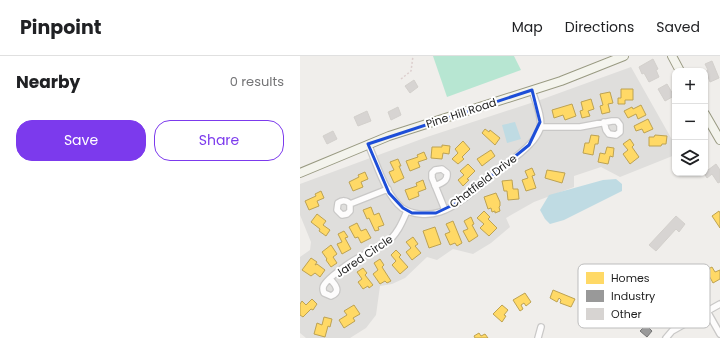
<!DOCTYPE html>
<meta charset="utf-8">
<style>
:root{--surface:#fff;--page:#f2f2f2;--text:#202124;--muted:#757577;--line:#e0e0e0;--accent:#7c3aed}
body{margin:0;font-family:Poppins,sans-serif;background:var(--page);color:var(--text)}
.controls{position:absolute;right:12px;top:12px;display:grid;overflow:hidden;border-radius:8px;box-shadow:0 1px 3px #0004}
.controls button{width:36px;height:36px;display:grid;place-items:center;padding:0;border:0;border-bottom:1px solid var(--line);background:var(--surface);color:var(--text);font:20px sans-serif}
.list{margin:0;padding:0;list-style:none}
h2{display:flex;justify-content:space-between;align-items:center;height:52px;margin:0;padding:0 16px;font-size:17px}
h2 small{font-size:13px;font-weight:400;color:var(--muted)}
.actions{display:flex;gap:8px;padding:12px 16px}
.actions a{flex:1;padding:9px 0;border:1px solid var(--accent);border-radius:16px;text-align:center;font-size:14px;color:var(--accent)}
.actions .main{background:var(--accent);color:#fff}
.icon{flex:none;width:22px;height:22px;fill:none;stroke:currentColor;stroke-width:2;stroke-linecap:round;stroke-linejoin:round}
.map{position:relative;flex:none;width:420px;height:282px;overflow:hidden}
header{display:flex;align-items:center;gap:24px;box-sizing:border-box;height:56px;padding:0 20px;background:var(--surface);border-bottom:1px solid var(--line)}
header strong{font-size:19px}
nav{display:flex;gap:22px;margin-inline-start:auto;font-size:14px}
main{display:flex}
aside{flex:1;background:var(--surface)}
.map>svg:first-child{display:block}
.residential{fill:#dfdedc}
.pitch{fill:#b7e6d2}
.water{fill:#bfdbe3}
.homes{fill:#ffd966;stroke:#bda252}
.industry{fill:#999;stroke:#757575}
.building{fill:#d7d4d2;stroke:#d3d0cc}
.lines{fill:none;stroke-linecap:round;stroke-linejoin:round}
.street-casing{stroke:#c9c8c7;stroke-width:8}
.secondary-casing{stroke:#999a82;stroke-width:10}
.path{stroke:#dccecd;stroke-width:1.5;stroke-dasharray:2 2;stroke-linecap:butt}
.street{stroke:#fdfcfc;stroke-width:5.5}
.secondary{stroke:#f4f4ed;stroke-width:8}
.marked{fill:none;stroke:#1d4ed8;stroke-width:3;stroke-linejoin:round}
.labels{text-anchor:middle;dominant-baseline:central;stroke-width:4;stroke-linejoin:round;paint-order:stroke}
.street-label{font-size:11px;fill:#222;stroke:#fff}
.key{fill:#fff;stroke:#bdbdbd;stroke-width:1}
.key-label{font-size:11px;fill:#222}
</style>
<header>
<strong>Pinpoint</strong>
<nav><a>Map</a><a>Directions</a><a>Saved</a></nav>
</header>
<main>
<aside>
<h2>Nearby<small>0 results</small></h2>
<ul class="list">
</ul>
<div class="actions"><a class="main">Save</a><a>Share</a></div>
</aside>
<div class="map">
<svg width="420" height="282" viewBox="0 0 420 282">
<rect width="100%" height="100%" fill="#f0eeeb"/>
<!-- residential -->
<path class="residential" d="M 331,11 L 375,89 L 375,99 L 320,121 L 301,111 L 274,120 L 274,131 L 234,146 L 206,162 L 210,171 L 191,187 L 173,198 L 153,193 L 137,204 L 127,201 L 105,222 L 92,228 L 80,230 L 76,259 L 66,272 L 50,282 L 6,282 L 0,277 L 0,201 L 10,194 L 11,186 L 0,159 L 0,128 L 127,81 L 240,44 Z"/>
<!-- pitch -->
<path class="pitch" d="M 133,0 L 214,0 L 221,14 L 147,41 Z"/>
<!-- water -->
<path class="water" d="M 215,66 L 221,83 L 207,87 L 202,69 Z
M 316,123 L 322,128 L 322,135 L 264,164 L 250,168 L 245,163 L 240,154 L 249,139 L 303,124 Z"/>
<!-- homes -->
<path class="homes" d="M 321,33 L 333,33 L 333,44 L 325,44 L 325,48 L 318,48 L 318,42 L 321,42 Z
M 310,36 L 313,47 L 308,48 L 310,56 L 302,58 L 300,50 L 303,49 L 300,38 Z
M 291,43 L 294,53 L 288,55 L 290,60 L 282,62 L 280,55 L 283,54 L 281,46 Z
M 272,48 L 276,60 L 265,64 L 263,59 L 254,62 L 252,54 Z
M 341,49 L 346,59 L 338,63 L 336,58 L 328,62 L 324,55 L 332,51 L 333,53 Z
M 348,63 L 353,73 L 344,77 L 342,73 L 336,75 L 334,70 Z
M 185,73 L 189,76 L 190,74 L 200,82 L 195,89 L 182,77 Z
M 291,79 L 299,80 L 298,88 L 295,88 L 293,99 L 283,97 L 285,87 L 289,87 Z
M 355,79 L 367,80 L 366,88 L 362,88 L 361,90 L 349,90 L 349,81 L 354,81 Z
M 330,83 L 334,89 L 332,91 L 339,101 L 330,108 L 323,98 L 328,94 L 323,88 Z
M 163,85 L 170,93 L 162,101 L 164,103 L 158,108 L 152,103 L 158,97 L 155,93 Z
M 142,89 L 150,90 L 149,98 L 143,97 L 142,103 L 131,102 L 132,91 L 142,91 Z
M 307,91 L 314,92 L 313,101 L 310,100 L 308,108 L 298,106 L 300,97 L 305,98 Z
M 191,94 L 195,100 L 182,110 L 177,103 Z
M 124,96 L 127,103 L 118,106 L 120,111 L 110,115 L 106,105 L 118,101 L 117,99 Z
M 98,103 L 101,110 L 99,110 L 104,122 L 94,127 L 89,116 L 94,114 L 90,106 Z
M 168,108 L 175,115 L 167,123 L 169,124 L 163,130 L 158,124 L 164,119 L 160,115 Z
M 232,112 L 235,119 L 232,120 L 236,132 L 226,135 L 222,124 L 228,122 L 225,115 Z
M 247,114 L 265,117 L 262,127 L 245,122 Z
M 65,116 L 68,123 L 61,126 L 63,131 L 53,135 L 49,126 L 59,121 L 58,119 Z
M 123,124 L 126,133 L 118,136 L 119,140 L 109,144 L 105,134 L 117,130 L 116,127 Z
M 212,124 L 213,133 L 218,133 L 219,143 L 208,144 L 207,135 L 204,135 L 202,125 Z
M 21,135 L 24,142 L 17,145 L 19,150 L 9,154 L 5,145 L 16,140 L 15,138 Z
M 196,137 L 200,146 L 200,150 L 199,151 L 200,155 L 195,157 L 195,155 L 192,156 L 191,152 L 188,153 L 184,141 Z
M 71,151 L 74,159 L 79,157 L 84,169 L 78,171 L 79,174 L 75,175 L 69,162 L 67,163 L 63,154 Z
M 184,155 L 190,161 L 188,163 L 197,172 L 189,180 L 180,172 L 184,168 L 177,162 Z
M 419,155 L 420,157 L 420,172 L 412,160 Z
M 17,158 L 26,165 L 23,169 L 30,174 L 26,180 L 19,175 L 20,173 L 11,166 Z
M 171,161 L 174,168 L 172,169 L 178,180 L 169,186 L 163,175 L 168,173 L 164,165 Z
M 153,165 L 162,187 L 157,190 L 155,187 L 150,189 L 145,178 L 150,176 L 146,168 Z
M 57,167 L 61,175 L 66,173 L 71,182 L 61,187 L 58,181 L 55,182 L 49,171 Z
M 135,171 L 141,188 L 129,192 L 123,175 Z
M 44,175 L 48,181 L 45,182 L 51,193 L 42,198 L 37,188 L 42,186 L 38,178 Z
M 113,181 L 118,188 L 115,190 L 121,197 L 112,204 L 106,196 L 111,192 L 106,186 Z
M 31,189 L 37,198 L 33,201 L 37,207 L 31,211 L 26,204 L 27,203 L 22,196 Z
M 96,194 L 101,199 L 99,201 L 108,211 L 100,218 L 92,209 L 96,205 L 91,199 Z
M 11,202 L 17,206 L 15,209 L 17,208 L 25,214 L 20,221 L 15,217 L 11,220 L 2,214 Z
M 80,203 L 84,209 L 82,211 L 91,225 L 87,227 L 85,225 L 80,228 L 73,218 L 78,214 L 74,207 Z
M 412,211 L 415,216 L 420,214 L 420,223 L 413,227 L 406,214 Z
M 63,212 L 67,217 L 65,219 L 73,229 L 69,232 L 68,230 L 63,233 L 58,226 L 62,223 L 57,216 Z
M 253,234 L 275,243 L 271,251 L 260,247 L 261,244 L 259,242 L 257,246 L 250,242 Z
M 225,237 L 231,246 L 226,250 L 224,247 L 221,249 L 223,253 L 220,255 L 213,244 Z
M 12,243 L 17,248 L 13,254 L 11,253 L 3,261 L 0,259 L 0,248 L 2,245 L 6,249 Z
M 54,249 L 60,258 L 53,262 L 55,265 L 44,272 L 39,264 L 47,259 L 44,255 Z
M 202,249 L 208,254 L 204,259 L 206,260 L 202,266 L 193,258 Z
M 24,261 L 32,263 L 30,271 L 28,270 L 25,281 L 14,278 L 17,267 L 22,269 Z
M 179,277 L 181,280 L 185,278 L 188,282 L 175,282 L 174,280 Z"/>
<!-- industry -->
<path class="industry" d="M 346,269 L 352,275 L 347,281 L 340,275 Z"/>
<!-- building -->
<path class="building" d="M 353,3 L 358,13 L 356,14 L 359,21 L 349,26 L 344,17 L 342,18 L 339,11 Z
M 412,5 L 419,22 L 410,26 L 406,15 L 408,14 L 405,8 Z
M 114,24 L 118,31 L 110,37 L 105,30 Z
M 367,28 L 374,40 L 365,45 L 358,33 Z
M 98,51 L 101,59 L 91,64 L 88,56 Z
M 67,55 L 71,65 L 58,70 L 54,61 Z
M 33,75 L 37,83 L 27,88 L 23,80 Z
M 416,108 L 420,114 L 420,126 L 418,127 L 412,118 L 407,122 L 404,117 Z
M 376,160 L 385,168 L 379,176 L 376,173 L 356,195 L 349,189 Z"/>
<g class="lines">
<!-- street casing -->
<g class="street-casing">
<path id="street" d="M 240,71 L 280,71 L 312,65 L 317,65 L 320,69 L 320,76 L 316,79 L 309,78 L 306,74 L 304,66
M 68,88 C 77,108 85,138 102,152 C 113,159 128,160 140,156 C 161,149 178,130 195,117 C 206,108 220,99 230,88 C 234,84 238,78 240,73 C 243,61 235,45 232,34
M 135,130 C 142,127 148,125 147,117 L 142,113 L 135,114 L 132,117 L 132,122 L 145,154
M 50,148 L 50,155 L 47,158 L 42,159 L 37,154 L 38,147 C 42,144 47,144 50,148 L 88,133
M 30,223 C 36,229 41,236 31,240 L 24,237 C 23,234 22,232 24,229 C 29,221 49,207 58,202 C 67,197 77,194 85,188 C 97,179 102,167 107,155
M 407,255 L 420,278
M 238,282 L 241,271
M 366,282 L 372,275 L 420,248"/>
</g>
<!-- secondary casing -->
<g class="secondary-casing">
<path id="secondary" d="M 372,0 L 380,15
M 405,58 L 420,84
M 0,117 L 89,80 L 261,25 L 324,0"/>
</g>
<!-- path -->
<path class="path" d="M 101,23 L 111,15 L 113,0"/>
<!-- street -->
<use href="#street" class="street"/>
<!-- secondary -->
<use href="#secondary" class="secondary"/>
</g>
<!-- marked area -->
<path class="marked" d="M 232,34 L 240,66 L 229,89 L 159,146 L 136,157 L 112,157 L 103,152 L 89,137 L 68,88 Z"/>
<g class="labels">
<!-- street labels -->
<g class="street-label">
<text transform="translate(161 57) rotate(-18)">Pine Hill Road</text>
<text transform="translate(183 125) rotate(-37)">Chatfield Drive</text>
<text transform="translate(64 200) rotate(-34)">Jared Circle</text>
</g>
</g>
<!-- legend -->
<rect x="278" y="208" width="132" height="64" rx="6" class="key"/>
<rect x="286" y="216" width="18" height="12" fill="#ffd966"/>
<rect x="286" y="234" width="18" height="12" fill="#999"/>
<rect x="286" y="252" width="18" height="12" fill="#d7d4d2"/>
<g class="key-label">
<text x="311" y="226">Homes</text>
<text x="311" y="244">Industry</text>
<text x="311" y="262">Other</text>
</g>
</svg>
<div class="controls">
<button>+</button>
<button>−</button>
<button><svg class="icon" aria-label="layers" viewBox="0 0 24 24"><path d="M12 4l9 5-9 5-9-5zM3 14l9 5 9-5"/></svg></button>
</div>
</div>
</main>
